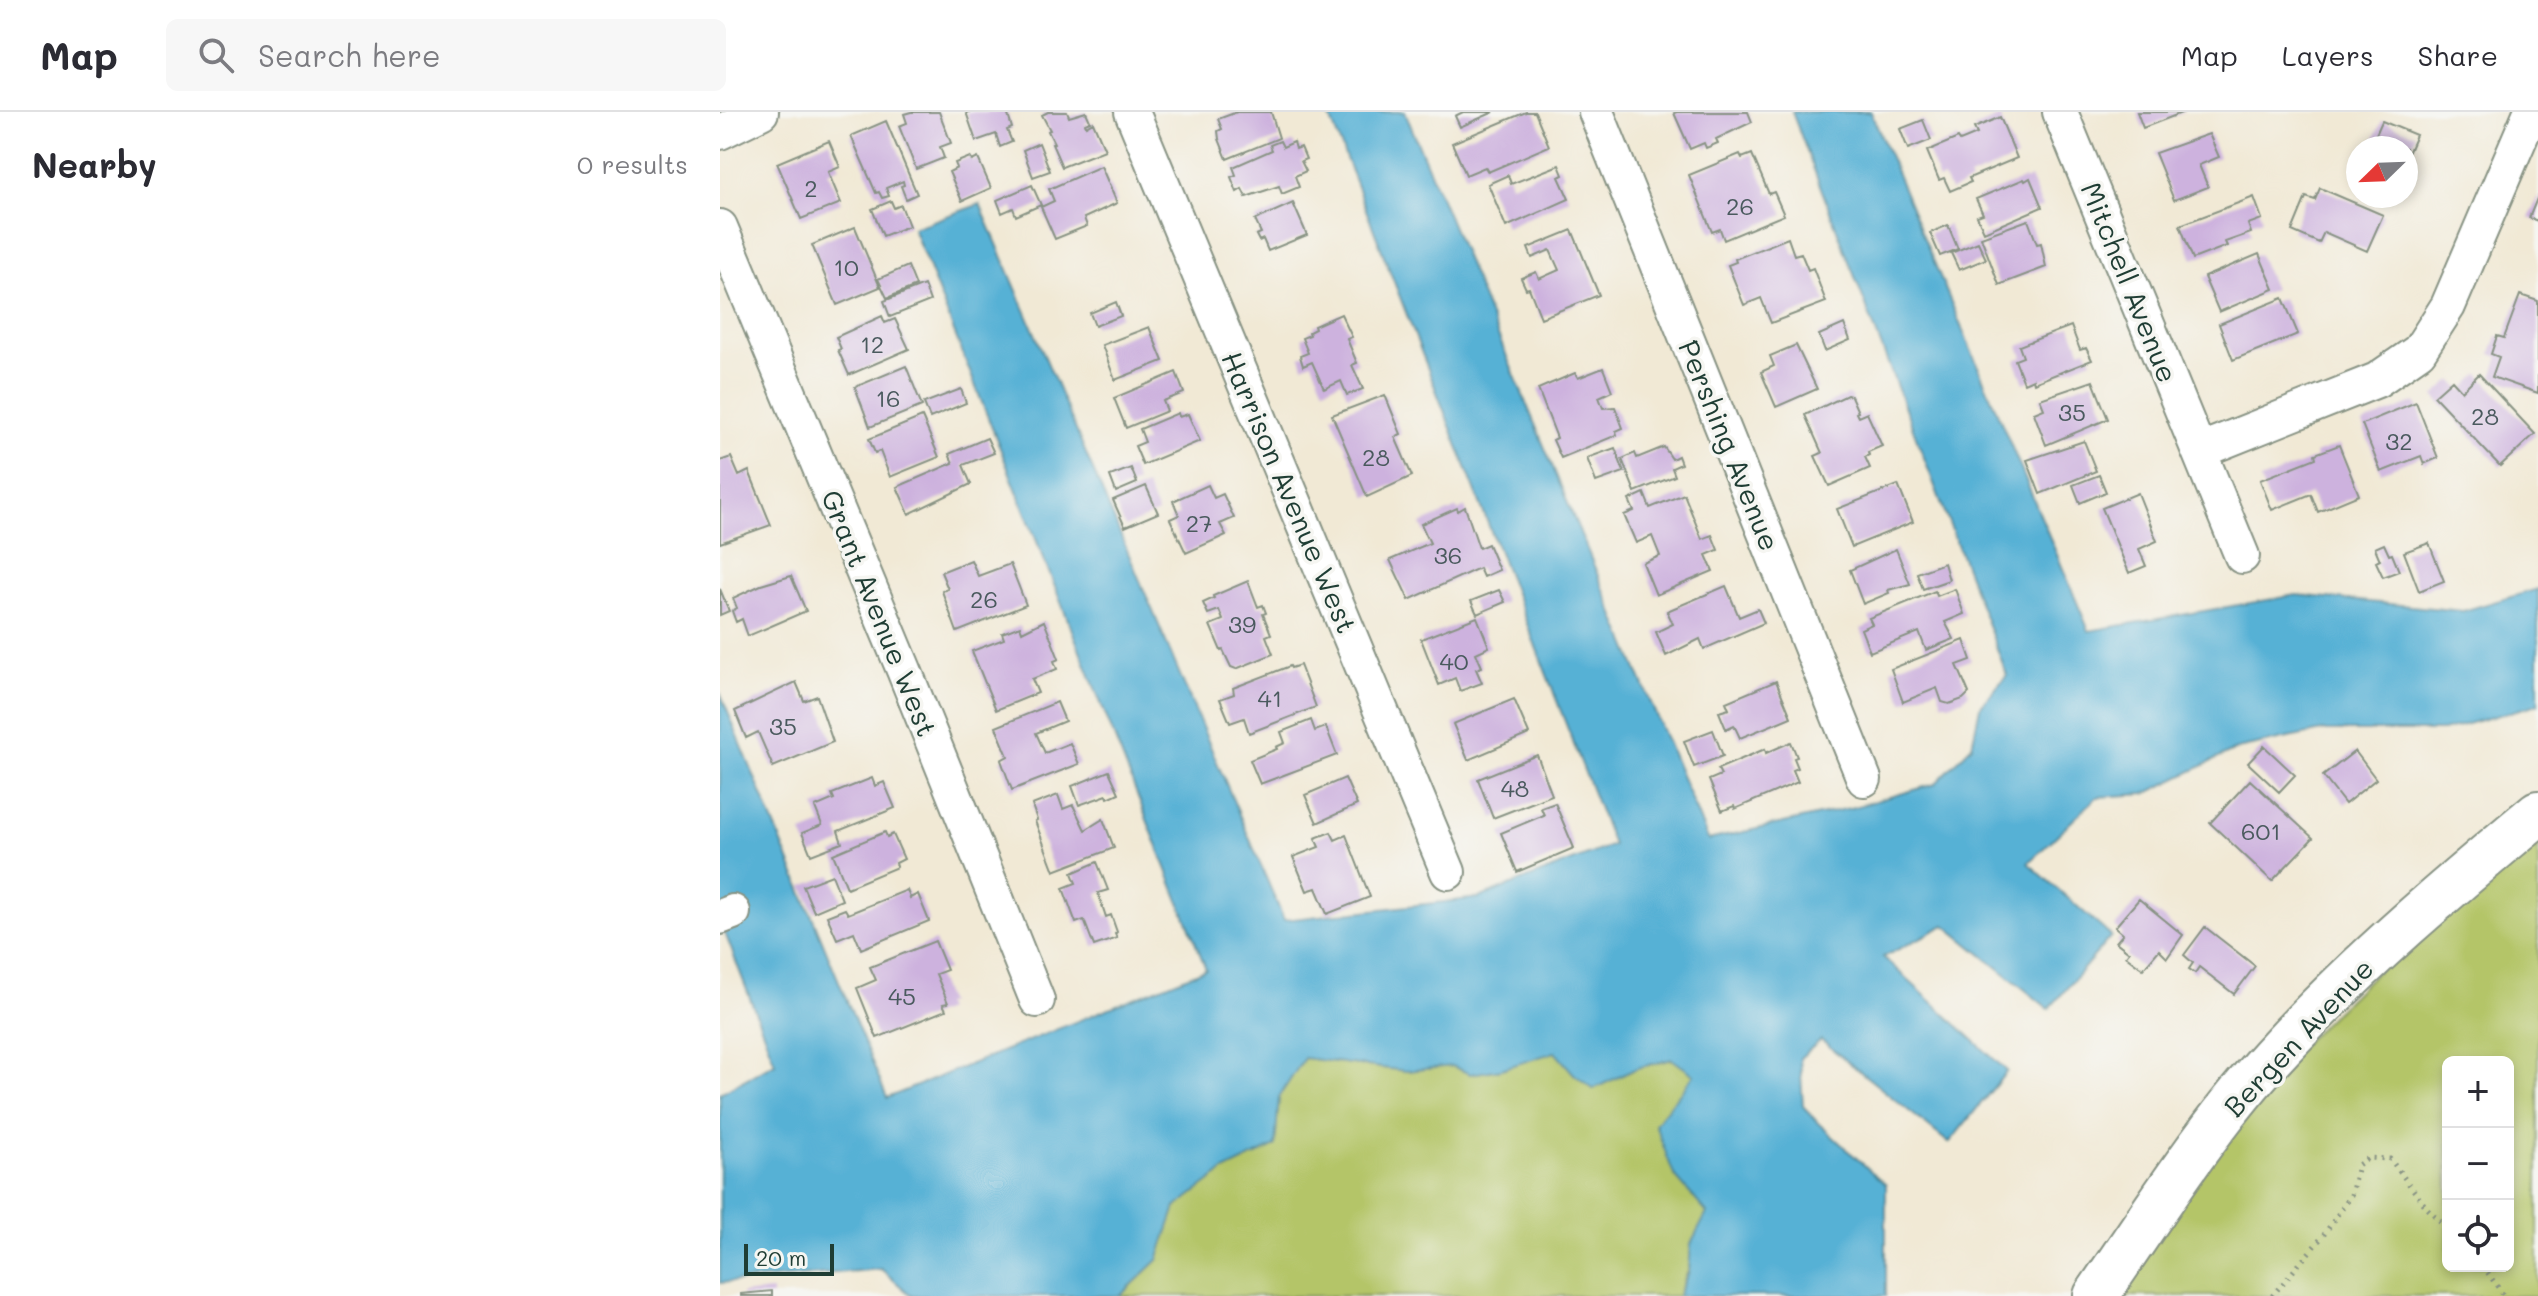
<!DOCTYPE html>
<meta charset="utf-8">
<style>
:root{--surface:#fff;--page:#f7f7f7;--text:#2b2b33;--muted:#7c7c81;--line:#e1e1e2}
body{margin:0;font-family:Mali,sans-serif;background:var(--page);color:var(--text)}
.controls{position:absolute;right:24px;bottom:24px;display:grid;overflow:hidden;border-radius:12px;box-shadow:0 4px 12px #0003}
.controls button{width:72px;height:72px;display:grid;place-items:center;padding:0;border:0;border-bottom:2px solid var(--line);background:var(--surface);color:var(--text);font:40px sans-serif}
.compass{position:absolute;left:1626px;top:24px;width:72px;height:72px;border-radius:50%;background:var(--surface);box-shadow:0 4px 12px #0003;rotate:247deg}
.scale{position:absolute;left:24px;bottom:20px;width:90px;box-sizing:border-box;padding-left:8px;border:4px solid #1f3d34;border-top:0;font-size:22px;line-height:28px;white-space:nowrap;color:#1f3d34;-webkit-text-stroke:6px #f6f6f2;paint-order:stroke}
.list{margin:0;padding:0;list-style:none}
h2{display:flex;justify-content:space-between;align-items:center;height:104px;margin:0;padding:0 32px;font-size:34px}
h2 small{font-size:26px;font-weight:400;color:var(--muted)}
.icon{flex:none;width:44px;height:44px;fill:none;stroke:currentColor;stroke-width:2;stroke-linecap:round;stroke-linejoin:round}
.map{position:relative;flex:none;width:1818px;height:1184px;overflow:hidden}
header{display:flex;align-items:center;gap:48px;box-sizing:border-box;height:112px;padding:0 40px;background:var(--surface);border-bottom:2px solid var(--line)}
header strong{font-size:38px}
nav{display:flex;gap:44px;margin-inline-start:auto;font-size:28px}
.search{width:560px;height:72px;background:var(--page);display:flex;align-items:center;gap:20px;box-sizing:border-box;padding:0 28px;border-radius:12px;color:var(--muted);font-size:30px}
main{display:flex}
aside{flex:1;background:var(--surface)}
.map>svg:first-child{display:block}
.green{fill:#b4c568;stroke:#6a814e;stroke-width:2;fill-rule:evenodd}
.water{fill:#57b1d5;stroke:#3b7784;stroke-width:2}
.building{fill:#cdb2de}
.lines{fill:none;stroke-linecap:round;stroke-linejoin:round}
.minor-casing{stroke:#889384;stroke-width:38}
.secondary-casing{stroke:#889384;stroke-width:48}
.path{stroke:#889384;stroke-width:5;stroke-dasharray:2 6;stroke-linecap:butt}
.minor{stroke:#fff;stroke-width:34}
.secondary{stroke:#fff;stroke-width:44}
.labels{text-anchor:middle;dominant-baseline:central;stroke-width:7;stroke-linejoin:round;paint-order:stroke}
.number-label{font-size:24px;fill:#4a5a5e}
.street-label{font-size:28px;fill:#1f3d34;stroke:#f6f6f2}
</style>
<header>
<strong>Map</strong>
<div class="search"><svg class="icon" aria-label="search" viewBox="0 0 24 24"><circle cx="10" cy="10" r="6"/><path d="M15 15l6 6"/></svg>Search here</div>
<nav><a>Map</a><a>Layers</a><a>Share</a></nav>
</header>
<main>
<aside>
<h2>Nearby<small>0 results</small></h2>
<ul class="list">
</ul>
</aside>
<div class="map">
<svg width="1818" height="1184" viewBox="0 0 1818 1184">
<rect width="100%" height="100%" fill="#f6f6f2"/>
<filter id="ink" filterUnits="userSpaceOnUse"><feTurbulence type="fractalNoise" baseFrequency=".0125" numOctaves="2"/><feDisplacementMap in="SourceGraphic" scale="16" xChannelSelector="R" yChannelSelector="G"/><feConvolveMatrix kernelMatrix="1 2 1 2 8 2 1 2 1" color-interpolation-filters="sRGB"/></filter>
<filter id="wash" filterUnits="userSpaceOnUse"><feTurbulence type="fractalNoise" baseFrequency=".006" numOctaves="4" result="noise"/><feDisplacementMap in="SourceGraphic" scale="32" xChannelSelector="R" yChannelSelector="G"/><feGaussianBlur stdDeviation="1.8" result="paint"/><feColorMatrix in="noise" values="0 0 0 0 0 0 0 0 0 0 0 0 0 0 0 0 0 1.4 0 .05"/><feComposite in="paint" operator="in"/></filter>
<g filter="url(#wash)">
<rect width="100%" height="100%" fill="#f1e9d5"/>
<!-- green -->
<path class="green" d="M 1818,701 L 1818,1184 L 1376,1184 L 1482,1031 ZM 1728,950 L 1788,950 L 1788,1154 L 1728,1154 Z
M 835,939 L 854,962 L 873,976 L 917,956 L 953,947 L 974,963 L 954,1063 L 988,1101 L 971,1132 L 969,1156 L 958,1184 L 400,1184 L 438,1148 L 456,1095 L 504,1059 L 555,1034 L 559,985 L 584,946 L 686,959 L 732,954 L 750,962 L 781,957 Z"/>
<!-- water -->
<path class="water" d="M 608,0 L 685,0 L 988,728 L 1134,695 L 1215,672 L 1252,634 L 1260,595 L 1287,563 L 1072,0 L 1151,0 L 1369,519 L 1576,483 L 1743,499 L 1818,477 L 1818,592 L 1722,619 L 1602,619 L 1517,637 L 1425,682 L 1377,685 L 1308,751 L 1391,824 L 1329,897 L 1225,813 L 1163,845 L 1287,959 L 1229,1031 L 1101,928 L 1080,946 L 1083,994 L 1098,1011 L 1166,1073 L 1166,1184 L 958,1184 L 969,1160 L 971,1132 L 987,1101 L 954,1063 L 935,1012 L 974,963 L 952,947 L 917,956 L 873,977 L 854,962 L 835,940 L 781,957 L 750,962 L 732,954 L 686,959 L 584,946 L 559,985 L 555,1034 L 504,1059 L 456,1095 L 438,1148 L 400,1184 L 192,1184 L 161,1157 L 0,1171 L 0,981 L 55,951 L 0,808 L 0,581 L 167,986 L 486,857 L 193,116 L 260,92 L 564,808 L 759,786 L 893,733 Z"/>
<g id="blocks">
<!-- building -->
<path class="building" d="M 191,0 L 219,0 L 231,31 L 220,35 L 224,46 L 196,57 L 179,14 L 187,11 L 184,2 Z
M 246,0 L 287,0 L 292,16 L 287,18 L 292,30 L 280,35 L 276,22 L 256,29 Z
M 328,0 L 347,0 L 349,5 L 366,0 L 370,9 L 365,11 L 366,14 L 373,10 L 385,38 L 342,55 L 332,32 L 334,31 L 328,19 L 330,18 L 322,3 Z
M 517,0 L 551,0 L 559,26 L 507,47 L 499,27 L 498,19 L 502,17 L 498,7 Z
M 743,0 L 774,0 L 740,15 L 735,4 Z
M 806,0 L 815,0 L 829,34 L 768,60 L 765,55 L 746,63 L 732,31 Z
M 957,0 L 1028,0 L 1032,10 L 996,27 L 998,31 L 986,36 L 984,31 L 970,37 L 954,1 Z
M 1417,0 L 1464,0 L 1423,16 Z
M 1280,5 L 1297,46 L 1249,66 L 1251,70 L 1230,79 L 1224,66 L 1219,68 L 1207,39 L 1238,26 L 1240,29 L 1257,22 L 1254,16 Z
M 1203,8 L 1211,28 L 1188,37 L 1180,17 Z
M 166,9 L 197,82 L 186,87 L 181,74 L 184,73 L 183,69 L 166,76 L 169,84 L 162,86 L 159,80 L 156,81 L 131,24 Z
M 1662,9 L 1696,23 L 1686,46 L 1686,36 L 1650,36 Z
M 1489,22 L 1499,45 L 1479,53 L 1488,75 L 1454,88 L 1435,41 Z
M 109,29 L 120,55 L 108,60 L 121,91 L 81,107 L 57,51 Z
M 560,29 L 563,35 L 574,30 L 576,37 L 581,35 L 586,47 L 581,49 L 586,59 L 575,64 L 579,75 L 562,82 L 559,74 L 526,85 L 522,77 L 517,80 L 511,65 L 516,63 L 513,55 L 552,38 L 550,33 Z
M 319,31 L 330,59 L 313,65 L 303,38 Z
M 1020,42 L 1022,46 L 1032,42 L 1049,82 L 1054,80 L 1064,103 L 1004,128 L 1000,117 L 992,120 L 969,63 Z
M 250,45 L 252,49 L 258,46 L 271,76 L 242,89 L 229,60 L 237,56 L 235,51 Z
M 839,53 L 843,63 L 839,65 L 849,87 L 786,115 L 768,72 L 788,63 L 791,72 Z
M 381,54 L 397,91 L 364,106 L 367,114 L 335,127 L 321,95 L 334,89 L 329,77 Z
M 1310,66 L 1322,95 L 1264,120 L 1257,104 L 1263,102 L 1256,87 L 1304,67 L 1305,69 Z
M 312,73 L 321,93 L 296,104 L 293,96 L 282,101 L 277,88 Z
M 1600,76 L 1663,103 L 1647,139 L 1604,120 L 1599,131 L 1572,119 L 1586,85 L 1595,88 Z
M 1818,84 L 1818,109 L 1809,106 Z
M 1534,85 L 1542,107 L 1528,112 L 1531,121 L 1505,130 L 1507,134 L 1473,147 L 1460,113 Z
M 171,89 L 174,96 L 181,93 L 189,114 L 163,124 L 152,97 Z
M 573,91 L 587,123 L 548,139 L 543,127 L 539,129 L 536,123 L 541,121 L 535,108 Z
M 1308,108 L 1317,132 L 1321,131 L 1326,155 L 1279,173 L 1261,125 Z
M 1228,113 L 1238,137 L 1220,144 L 1210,121 Z
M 135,115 L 160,175 L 117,193 L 92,133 Z
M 852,118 L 879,183 L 821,206 L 809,176 L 806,177 L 801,166 L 816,160 L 819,167 L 839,158 L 830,138 L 812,146 L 808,136 Z
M 1068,126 L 1074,143 L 1081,141 L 1088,158 L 1093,156 L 1106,190 L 1051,211 L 1041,186 L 1024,193 L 1008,153 L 1016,150 L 1015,147 Z
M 1258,130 L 1266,147 L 1239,158 L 1231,141 Z
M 1539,142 L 1554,177 L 1499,200 L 1484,165 Z
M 188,154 L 196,174 L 167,186 L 158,167 Z
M 204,173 L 210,189 L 170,205 L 164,189 Z
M 1800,183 L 1818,189 L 1818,281 L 1772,265 L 1779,245 L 1771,242 L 1777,224 L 1784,226 Z
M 1563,186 L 1578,222 L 1513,248 L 1499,212 Z
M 396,190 L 401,204 L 375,214 L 370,201 Z
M 621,202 L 632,225 L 627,227 L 637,251 L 632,253 L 643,277 L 627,283 L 621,269 L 604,277 L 592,250 L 583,254 L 580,244 L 588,241 L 582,226 L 590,223 L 589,220 L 595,217 L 594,214 Z
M 162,204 L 165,211 L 175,207 L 189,237 L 129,263 L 118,238 L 121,237 L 116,225 Z
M 1124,212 L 1130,228 L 1105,239 L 1099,223 Z
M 1351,214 L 1360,238 L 1366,236 L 1372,248 L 1314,271 L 1313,267 L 1304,271 L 1295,248 L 1303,245 L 1299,234 Z
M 429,215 L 443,249 L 395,268 L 382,233 Z
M 1076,233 L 1097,277 L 1056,295 L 1041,260 L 1054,254 L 1050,244 Z
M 186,254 L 202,294 L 150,315 L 135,275 Z
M 883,256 L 892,279 L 879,285 L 883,296 L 895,295 L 903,316 L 896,319 L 897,323 L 841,346 L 833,328 L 837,326 L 818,277 L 855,261 L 858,266 Z
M 456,260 L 464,281 L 443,289 L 447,299 L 406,316 L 394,286 Z
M 1759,262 L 1815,322 L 1780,354 L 1714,284 L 1732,268 L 1742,279 Z
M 1373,269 L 1388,307 L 1326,333 L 1314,301 L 1324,297 L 1320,287 Z
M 241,277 L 246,291 L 210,306 L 204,291 Z
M 665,283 L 681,322 L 675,325 L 692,364 L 647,385 L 612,303 Z
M 1127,283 L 1131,284 L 1138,300 L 1136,301 L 1138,305 L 1147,301 L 1162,334 L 1148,340 L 1149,343 L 1145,345 L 1150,356 L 1109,374 L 1095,344 L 1102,341 L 1085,303 Z
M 1696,290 L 1718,346 L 1704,352 L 1701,344 L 1661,360 L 1642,312 Z
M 458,301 L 459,305 L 468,302 L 480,329 L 423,353 L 415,334 L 425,330 L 420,317 Z
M 202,305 L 219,345 L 170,365 L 160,339 L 155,341 L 149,327 Z
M 267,326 L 274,341 L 243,353 L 251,372 L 189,402 L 177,375 L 233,351 L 229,342 Z
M 1364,329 L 1376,359 L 1320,382 L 1307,348 Z
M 1619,333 L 1639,383 L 1598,400 L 1591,382 L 1552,398 L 1540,368 L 1596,346 L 1595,342 Z
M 944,335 L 952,347 L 958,344 L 961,352 L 952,356 L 955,364 L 915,380 L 902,347 L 915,341 L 917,346 Z
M 895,336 L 904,360 L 876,370 L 867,346 Z
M 11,345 L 19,364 L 29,359 L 51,413 L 0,431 L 0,349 Z
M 411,356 L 417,371 L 396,380 L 390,364 Z
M 1379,363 L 1386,380 L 1360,391 L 1353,373 Z
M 488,373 L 494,386 L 503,382 L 514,406 L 500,412 L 506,423 L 466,441 L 450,407 L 459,403 L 453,389 Z
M 1178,373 L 1193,410 L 1132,435 L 1117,397 Z
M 426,374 L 438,401 L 405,415 L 393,388 Z
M 924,381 L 930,396 L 964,382 L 982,427 L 992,423 L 998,438 L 986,443 L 993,459 L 936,483 L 923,451 L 940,444 L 932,424 L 916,431 L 904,403 L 914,399 L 909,388 Z
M 1418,381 L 1437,429 L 1419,437 L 1426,454 L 1409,461 L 1382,396 Z
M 745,395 L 759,436 L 768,432 L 779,458 L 763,465 L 759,456 L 689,488 L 670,448 L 710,431 L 701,412 L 737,396 L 738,399 Z
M 1709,431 L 1724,469 L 1699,479 L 1684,440 Z
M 1664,432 L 1669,443 L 1672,442 L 1679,459 L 1663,465 L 1656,450 L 1660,448 L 1655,436 Z
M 1176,437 L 1190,472 L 1168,478 L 1169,481 L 1143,492 L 1130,458 Z
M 251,448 L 258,464 L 290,452 L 306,493 L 237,520 L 222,479 L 228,477 L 221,460 Z
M 1224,451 L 1229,468 L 1203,477 L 1197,461 Z
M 71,464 L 86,499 L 28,524 L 22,507 L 16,510 L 12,499 L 17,496 L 13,486 L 41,473 Z
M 528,469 L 538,495 L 543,493 L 546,501 L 543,502 L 551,522 L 546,524 L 553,542 L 516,557 L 511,555 L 503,538 L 501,539 L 490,513 L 503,508 L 499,498 L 488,502 L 483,491 L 494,486 L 493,484 Z
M 1006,474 L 1019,505 L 1038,497 L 1044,511 L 984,537 L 980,527 L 946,544 L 936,520 L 953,512 L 947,499 Z
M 0,477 L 9,499 L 0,503 Z
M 1235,477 L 1244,502 L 1225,510 L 1234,527 L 1206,538 L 1199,520 L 1150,540 L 1141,517 L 1152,512 L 1149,506 L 1215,479 L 1217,484 Z
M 779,478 L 785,490 L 757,502 L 751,489 Z
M 757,505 L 769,535 L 756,541 L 762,555 L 756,557 L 762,571 L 740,579 L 735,566 L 719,573 L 701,527 Z
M 324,509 L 339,547 L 334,549 L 337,557 L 312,567 L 318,581 L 276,598 L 252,539 L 284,527 L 282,521 L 300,514 L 302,520 Z
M 1244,528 L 1251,548 L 1237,553 L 1249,581 L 1243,587 L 1229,592 L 1222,590 L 1217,576 L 1183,590 L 1171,557 Z
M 580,553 L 596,595 L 529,621 L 524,606 L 510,611 L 500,587 L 514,582 L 513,576 L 570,554 L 571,556 Z
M 1056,569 L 1071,605 L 1020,626 L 1014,613 L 1006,617 L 999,600 L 1009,597 L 1006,590 Z
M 76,570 L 84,589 L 97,584 L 113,630 L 53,655 L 38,620 L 26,626 L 15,599 Z
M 794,587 L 809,622 L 748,648 L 733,612 Z
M 337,590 L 345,609 L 316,621 L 325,641 L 350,631 L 359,652 L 292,678 L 281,648 L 288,644 L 276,615 Z
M 591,608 L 595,619 L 606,615 L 617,643 L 540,672 L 530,648 L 557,637 L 556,635 L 565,631 L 561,620 Z
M 993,618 L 1003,644 L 974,655 L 964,629 Z
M 1071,630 L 1077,645 L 1074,646 L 1078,656 L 1073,658 L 1078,670 L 1015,697 L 1014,694 L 1002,699 L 989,668 L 1001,663 L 998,657 L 1045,637 L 1046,641 Z
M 1544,634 L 1575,663 L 1559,680 L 1528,651 Z
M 1635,639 L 1656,667 L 1625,692 L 1603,664 Z
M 817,643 L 832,683 L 773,706 L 758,667 Z
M 389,659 L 399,681 L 388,686 L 387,683 L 359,693 L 352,674 Z
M 152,666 L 155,674 L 164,670 L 175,696 L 118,719 L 122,731 L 91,743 L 82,721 L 102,713 L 95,695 L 114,687 L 112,682 Z
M 625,666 L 637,693 L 597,711 L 585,683 Z
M 1530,668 L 1593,726 L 1552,769 L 1490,711 Z
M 338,683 L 343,697 L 353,693 L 365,718 L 383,707 L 394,736 L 334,759 L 315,709 L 317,708 L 312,693 Z
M 835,691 L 854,736 L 797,760 L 781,721 L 824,703 L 821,696 Z
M 165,720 L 167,725 L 173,722 L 184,747 L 176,751 L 177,755 L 127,776 L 113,742 Z
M 611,720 L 615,728 L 626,723 L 650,785 L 607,802 L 596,776 L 587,779 L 573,745 L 599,735 L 595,726 Z
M 377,750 L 388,778 L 378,781 L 386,805 L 391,803 L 397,820 L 395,822 L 397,826 L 374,834 L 364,808 L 356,811 L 343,776 L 356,771 L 352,761 Z
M 112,763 L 122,788 L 94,800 L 83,774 Z
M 187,778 L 190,786 L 198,782 L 209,809 L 141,837 L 134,820 L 117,827 L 107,804 L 125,797 L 128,802 Z
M 1419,787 L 1463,823 L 1447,846 L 1439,838 L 1423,857 L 1406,844 L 1409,840 L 1396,830 L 1403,822 L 1395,815 Z
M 1485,815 L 1535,854 L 1514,882 L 1479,855 L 1475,861 L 1469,857 L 1473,851 L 1464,843 Z
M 215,829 L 227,858 L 216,862 L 228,891 L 223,892 L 226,898 L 157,926 L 137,876 L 156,868 L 150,855 Z
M 52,1179 L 52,1184 L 21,1184 L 21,1182 Z"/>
</g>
</g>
<g filter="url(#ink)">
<use href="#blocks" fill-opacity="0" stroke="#889384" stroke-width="2"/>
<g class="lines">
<!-- minor casing -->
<g class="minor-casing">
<path id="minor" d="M 412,0 L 728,760
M 876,0 L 1144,667
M 1340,0 L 1522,444
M 0,20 L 41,0
M 0,115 L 184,558 L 317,888
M 1479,339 L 1657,268 L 1699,239 L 1728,194 L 1811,0
M 0,805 L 13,800"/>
</g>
<!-- secondary casing -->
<g class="secondary-casing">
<path id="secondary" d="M 1376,1184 C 1435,1099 1490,1010 1561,935 C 1640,850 1729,775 1818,701"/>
</g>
<!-- path -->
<path class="path" d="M 1763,1154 L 1784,1184
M 1552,1184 L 1603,1124 L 1631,1083 L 1638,1053 L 1648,1046 L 1670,1047 L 1707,1096 L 1728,1117"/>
<!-- minor -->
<use href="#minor" class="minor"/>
<!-- secondary -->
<use href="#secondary" class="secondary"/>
</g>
</g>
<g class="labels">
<!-- number labels -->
<g class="number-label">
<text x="91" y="75">2</text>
<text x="1020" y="93">26</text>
<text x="126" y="154">10</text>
<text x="152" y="231">12</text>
<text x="168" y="285">16</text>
<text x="1352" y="299">35</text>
<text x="1765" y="303">28</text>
<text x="1679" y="328">32</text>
<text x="656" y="344">28</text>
<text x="479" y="410">27</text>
<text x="728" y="442">36</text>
<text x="264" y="486">26</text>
<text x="522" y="511">39</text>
<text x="734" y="548">40</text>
<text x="550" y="585">41</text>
<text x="63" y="613">35</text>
<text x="795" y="675">48</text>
<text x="1541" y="718">601</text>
<text x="182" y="883">45</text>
</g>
<!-- street labels -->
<g class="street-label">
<text transform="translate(1410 170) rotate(68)">Mitchell Avenue</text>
<text transform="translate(1010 333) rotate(68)">Pershing Avenue</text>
<text transform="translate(570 380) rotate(67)">Harrison Avenue West</text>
<text transform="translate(160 501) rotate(68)">Grant Avenue West</text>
<text transform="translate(1578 925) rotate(-47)">Bergen Avenue</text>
</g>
</g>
</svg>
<div class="controls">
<button>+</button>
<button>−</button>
<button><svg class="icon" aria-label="locate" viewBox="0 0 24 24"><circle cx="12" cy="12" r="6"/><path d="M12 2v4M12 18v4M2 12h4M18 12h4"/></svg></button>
</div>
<svg class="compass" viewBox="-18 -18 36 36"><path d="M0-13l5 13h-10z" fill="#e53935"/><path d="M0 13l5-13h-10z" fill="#7c7c81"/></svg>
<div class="scale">20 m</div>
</div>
</main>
